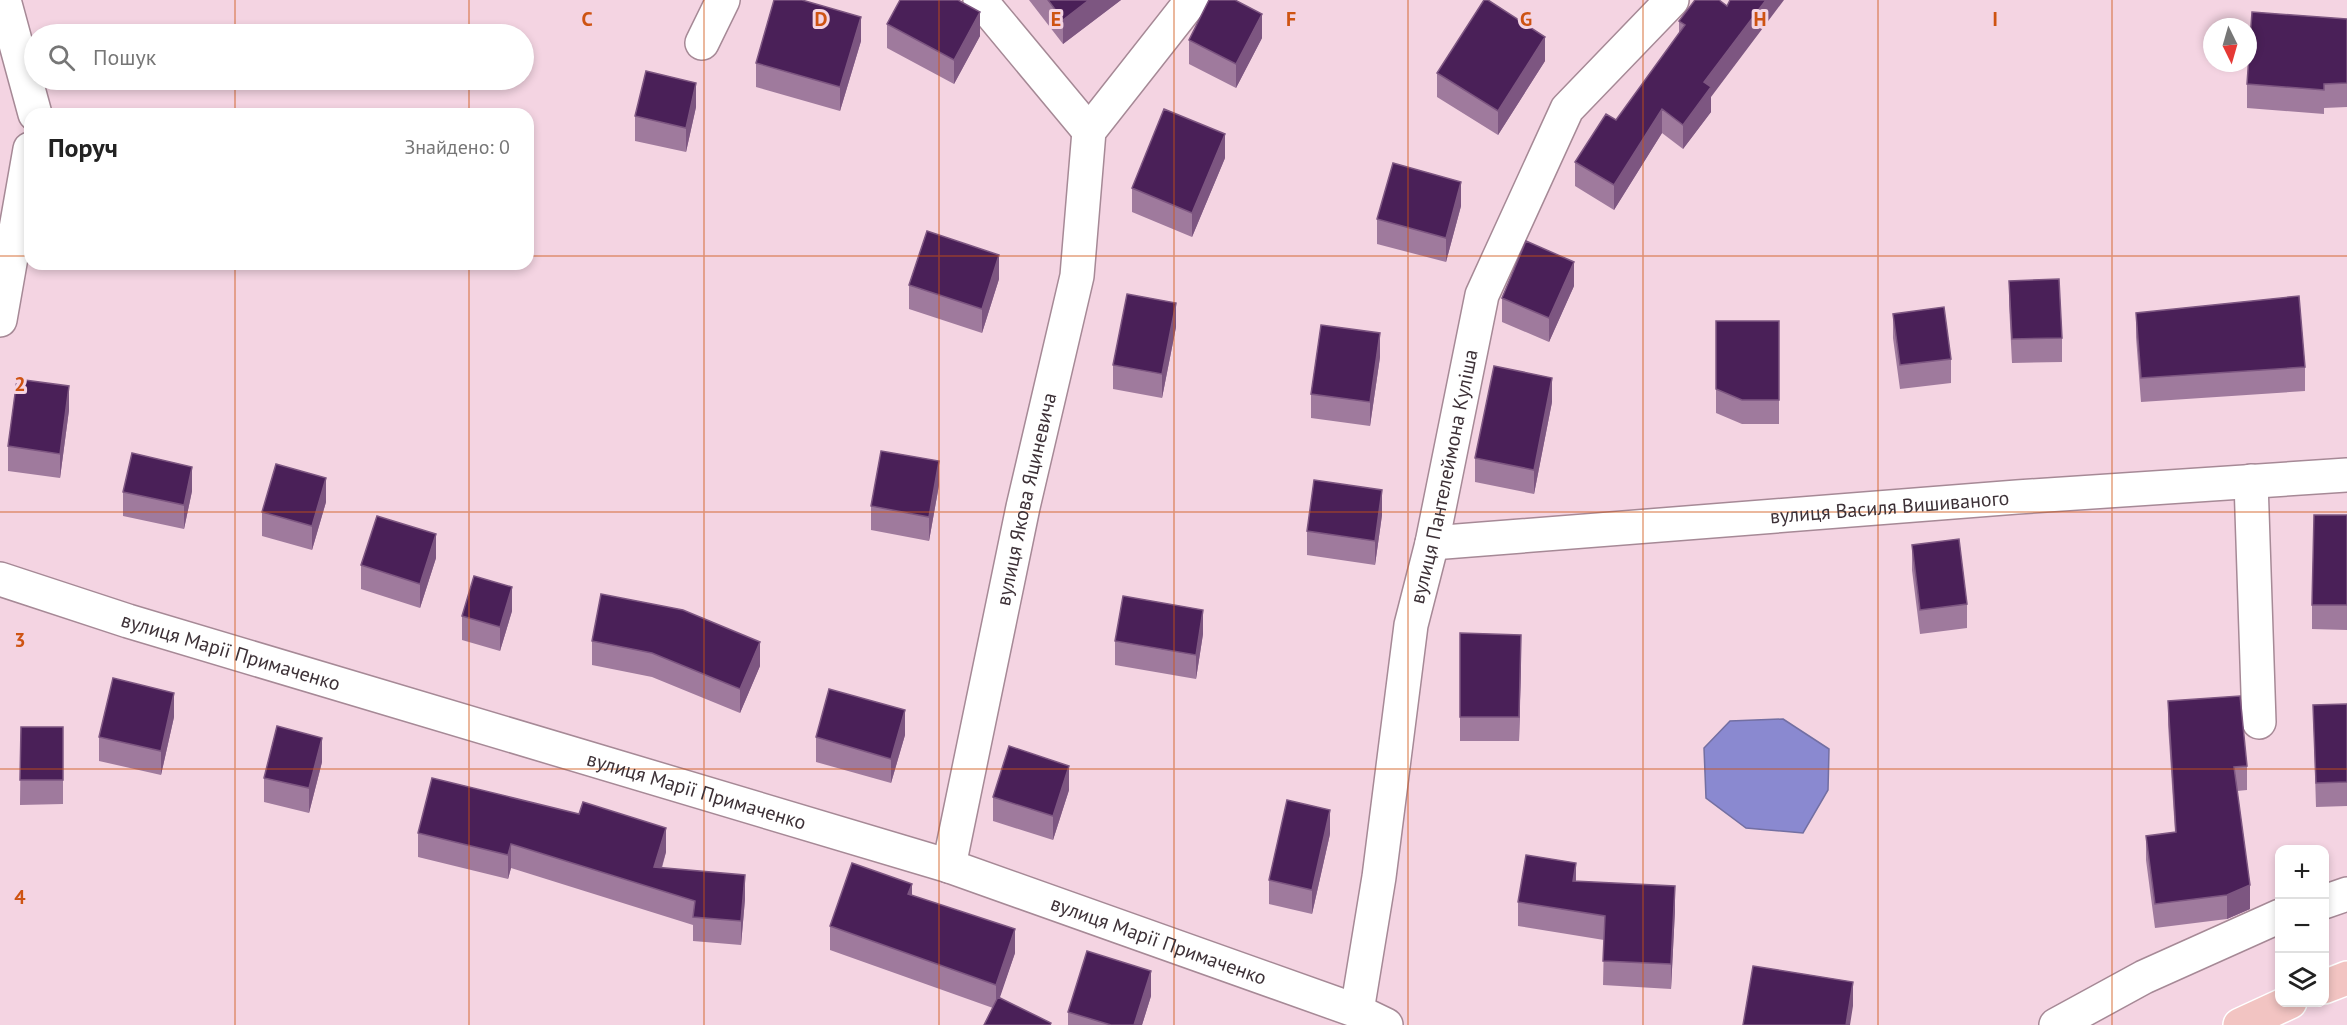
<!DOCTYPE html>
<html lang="uk">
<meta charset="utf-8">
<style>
:root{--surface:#fff;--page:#f2f2f2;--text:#222;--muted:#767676;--line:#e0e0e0}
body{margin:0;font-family:"PT Sans",sans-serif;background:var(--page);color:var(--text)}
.controls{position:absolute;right:18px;bottom:18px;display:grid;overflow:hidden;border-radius:12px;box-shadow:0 3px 9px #0003}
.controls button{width:54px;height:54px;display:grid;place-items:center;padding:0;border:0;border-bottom:2px solid var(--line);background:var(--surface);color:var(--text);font:30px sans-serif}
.compass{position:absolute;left:2203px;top:18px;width:54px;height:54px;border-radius:50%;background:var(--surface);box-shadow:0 3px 9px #0003;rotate:175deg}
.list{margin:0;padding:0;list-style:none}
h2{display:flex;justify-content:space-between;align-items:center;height:78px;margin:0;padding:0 24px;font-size:26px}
h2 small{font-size:20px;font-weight:400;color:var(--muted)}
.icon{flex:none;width:33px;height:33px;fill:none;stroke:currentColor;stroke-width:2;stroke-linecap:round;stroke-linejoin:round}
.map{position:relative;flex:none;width:2347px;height:1025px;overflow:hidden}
.search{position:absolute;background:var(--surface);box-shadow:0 3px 9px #0003;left:24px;top:24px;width:510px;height:66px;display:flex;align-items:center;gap:15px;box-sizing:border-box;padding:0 21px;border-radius:33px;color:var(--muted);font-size:22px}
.panel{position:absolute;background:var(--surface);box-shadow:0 3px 9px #0003;left:24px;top:108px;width:510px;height:162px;border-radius:18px}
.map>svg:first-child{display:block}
.water{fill:#8a89d0;stroke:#736fa2;stroke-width:1.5}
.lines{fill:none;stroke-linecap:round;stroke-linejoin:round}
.minor-casing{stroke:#a68996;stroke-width:36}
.major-casing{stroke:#fff;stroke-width:36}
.minor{stroke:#fff;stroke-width:33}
.major{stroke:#f2c4c2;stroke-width:33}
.wall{fill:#9f7a9d}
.shaded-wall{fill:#7d5681}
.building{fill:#4a2058;stroke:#7d5681;stroke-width:1.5}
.grid{fill:none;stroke:#ce5312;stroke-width:1.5;stroke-opacity:0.55}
.labels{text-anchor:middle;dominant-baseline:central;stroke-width:6;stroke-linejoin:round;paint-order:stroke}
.street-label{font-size:20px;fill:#3d3137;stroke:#f4d4e2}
.grid-label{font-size:20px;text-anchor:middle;font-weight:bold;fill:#ce5312;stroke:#f4d4e2;stroke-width:6;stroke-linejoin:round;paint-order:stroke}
</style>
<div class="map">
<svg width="2347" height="1025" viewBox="0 0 2347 1025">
<rect width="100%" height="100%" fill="#f4d4e2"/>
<!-- water -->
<path class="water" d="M 1783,719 L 1829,749 L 1828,790 L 1803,833 L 1746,828 L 1706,798 L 1704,748 L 1730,721 Z"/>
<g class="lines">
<!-- minor casing -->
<g class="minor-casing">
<g id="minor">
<path d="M 4,0 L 35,114"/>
<path d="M 980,0 L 1089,131"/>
<path d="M 702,43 L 723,0"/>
<path d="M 0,320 L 30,149"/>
<path d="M 2251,481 L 2259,722"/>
<path id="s1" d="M 1432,543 L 2017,497 L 2347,475"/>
<path id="s2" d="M 0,579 L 128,621 L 949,866 L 1357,1011 L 1386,1025"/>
<path id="s3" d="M 949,866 L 1023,507 L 1077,276 L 1089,131 L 1192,0"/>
<path d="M 2324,902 L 2347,894"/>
<path id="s4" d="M 1357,1011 L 1379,877 L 1411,625 L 1432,543 L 1482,295 L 1567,109 L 1672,0"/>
<path d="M 2056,1025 L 2144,977 L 2280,916"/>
</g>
</g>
<!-- major casing -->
<g class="major-casing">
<path id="major" d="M 2324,987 L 2347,978
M 2240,1025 L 2290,1002"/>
</g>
<!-- minor -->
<use href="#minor" class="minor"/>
<!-- major -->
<use href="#major" class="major"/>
</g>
<!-- wall -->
<path class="wall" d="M 1029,0 L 1121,0 L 1063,44 Z
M 1695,0 L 1711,97 L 1711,112 L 1683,149 L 1662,133 L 1614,210 L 1575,186 L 1575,162 L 1616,120 L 1679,34 L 1679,21 Z
M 2347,19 L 2347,107 L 2324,108 L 2324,114 L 2247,108 L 2247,84 Z
M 887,24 L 980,36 L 954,84 L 887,48 Z
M 1262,38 L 1236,88 L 1189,64 L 1189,40 Z
M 861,41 L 840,111 L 756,87 L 756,63 Z
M 1545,61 L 1498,135 L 1437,97 L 1437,73 Z
M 696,107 L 686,152 L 635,141 L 635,116 Z
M 1225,158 L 1192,237 L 1132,212 L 1132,188 Z
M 1461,206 L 1446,262 L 1377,244 L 1377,219 Z
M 999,279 L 982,333 L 909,309 L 909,285 Z
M 2009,281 L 2062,338 L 2062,362 L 2012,363 L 2009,305 Z
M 1574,286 L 1549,342 L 1502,322 L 1502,298 Z
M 2136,313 L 2305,367 L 2305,391 L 2141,402 L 2136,337 Z
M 1893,314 L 1951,359 L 1951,383 L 1900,389 L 1893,338 Z
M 1716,321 L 1779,321 L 1779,424 L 1742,424 L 1716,413 Z
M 1176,327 L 1162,398 L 1113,389 L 1113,365 Z
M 1380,357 L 1370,426 L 1311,418 L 1311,394 Z
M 1552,402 L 1534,494 L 1475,482 L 1475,458 Z
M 69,410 L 60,478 L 8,471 L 8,446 Z
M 939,485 L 929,541 L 871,530 L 871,506 Z
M 192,491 L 184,529 L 123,516 L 123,492 Z
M 326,502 L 312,550 L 262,536 L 262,512 Z
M 1382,515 L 1375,565 L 1307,555 L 1307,531 Z
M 2347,515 L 2347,630 L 2312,629 L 2312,605 Z
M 1912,545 L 1967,604 L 1967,628 L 1920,634 L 1912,570 Z
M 436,558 L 420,608 L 361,589 L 361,565 Z
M 512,611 L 500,651 L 462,640 L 462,616 Z
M 1460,633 L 1521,659 L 1519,741 L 1460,741 Z
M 1203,634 L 1196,679 L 1115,665 L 1115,641 Z
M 592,641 L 760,666 L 740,713 L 652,677 L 592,665 Z
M 2168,701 L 2247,766 L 2247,790 L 2237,791 L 2250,909 L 2227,919 L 2155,928 L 2146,860 L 2146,836 L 2175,832 L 2168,725 Z
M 2347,704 L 2347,806 L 2316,807 L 2313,705 Z
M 174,717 L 161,775 L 99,761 L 99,737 Z
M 21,727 L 63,727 L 63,804 L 20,805 Z
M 905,735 L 891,783 L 816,762 L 816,737 Z
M 322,762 L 309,813 L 264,802 L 264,778 Z
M 1069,790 L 1053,840 L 993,821 L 993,797 Z
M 418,833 L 666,852 L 662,868 L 745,899 L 741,945 L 693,941 L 693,925 L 511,868 L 508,879 L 418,857 Z
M 1330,834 L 1312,914 L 1269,904 L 1269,880 Z
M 1576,881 L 1675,910 L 1671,989 L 1603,985 L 1604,940 L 1518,926 L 1518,902 Z
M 912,895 L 1015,953 L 999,998 L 1051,1025 L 993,1008 L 830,950 L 830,926 Z
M 1151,996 L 1142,1025 L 1068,1025 L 1068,1012 Z"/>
<!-- shaded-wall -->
<path class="shaded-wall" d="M 1089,0 L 1121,0 L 1063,44 L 1063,20 Z
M 1766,0 L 1784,0 L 1711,97 L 1711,112 L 1683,149 L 1683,125 L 1704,82 Z
M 980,12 L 980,36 L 954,84 L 954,60 Z
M 1262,14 L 1262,38 L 1236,88 L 1236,64 Z
M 861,17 L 861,41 L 840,111 L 840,87 Z
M 1545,37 L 1545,61 L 1498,135 L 1498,111 Z
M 696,83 L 696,107 L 686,152 L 686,128 Z
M 1662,109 L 1662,133 L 1614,210 L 1614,185 Z
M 1225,134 L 1225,158 L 1192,237 L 1192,213 Z
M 1461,182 L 1461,206 L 1446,262 L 1446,238 Z
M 999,255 L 999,279 L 982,333 L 982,309 Z
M 1574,262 L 1574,286 L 1549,342 L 1549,318 Z
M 1176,303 L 1176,327 L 1162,398 L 1162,374 Z
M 1380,333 L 1380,357 L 1370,426 L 1370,402 Z
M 1552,378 L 1552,402 L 1534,494 L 1534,470 Z
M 69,386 L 69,410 L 60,478 L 60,454 Z
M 939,461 L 939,485 L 929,541 L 929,517 Z
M 192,467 L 192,491 L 184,529 L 184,505 Z
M 326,478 L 326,502 L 312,550 L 312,526 Z
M 1382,490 L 1382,515 L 1375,565 L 1375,541 Z
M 436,534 L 436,558 L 420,608 L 420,584 Z
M 512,587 L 512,611 L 500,651 L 500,627 Z
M 1203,610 L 1203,634 L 1196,679 L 1196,655 Z
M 1521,635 L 1521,659 L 1519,741 L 1519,717 Z
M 760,642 L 760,666 L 740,713 L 740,689 Z
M 174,693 L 174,717 L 161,775 L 161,751 Z
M 905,710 L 905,735 L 891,783 L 891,759 Z
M 322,738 L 322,762 L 309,813 L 309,788 Z
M 1069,766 L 1069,790 L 1053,840 L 1053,816 Z
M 1330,810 L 1330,834 L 1312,914 L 1312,890 Z
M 666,828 L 666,852 L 655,889 L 654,867 Z
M 511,844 L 511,868 L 508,879 L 508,855 Z
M 1576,863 L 1576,887 L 1573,881 Z
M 745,875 L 745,899 L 741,945 L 741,921 Z
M 912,884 L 912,908 L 908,894 Z
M 2250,885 L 2250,909 L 2227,919 L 2227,895 Z
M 1675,886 L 1675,910 L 1671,989 L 1671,964 Z
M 1015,929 L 1015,953 L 996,1009 L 996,985 Z
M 1151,971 L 1151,996 L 1142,1025 L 1134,1025 Z
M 1853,982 L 1853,1006 L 1850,1025 L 1846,1025 Z"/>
<!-- building -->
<path class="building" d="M 774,0 L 802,0 L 861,17 L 840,87 L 756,63 Z
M 900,0 L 958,0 L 980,12 L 954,60 L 887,24 Z
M 1048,0 L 1089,0 L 1063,20 Z
M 1209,0 L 1235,0 L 1262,14 L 1236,64 L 1189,40 Z
M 1484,0 L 1488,0 L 1545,37 L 1498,111 L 1437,73 Z
M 1695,0 L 1719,0 L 1727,6 L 1730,0 L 1766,0 L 1704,82 L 1711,87 L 1683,125 L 1662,109 L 1614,185 L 1575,162 L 1606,114 L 1616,120 L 1685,25 L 1679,21 Z
M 2252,12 L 2347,19 L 2347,83 L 2324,84 L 2324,90 L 2247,84 Z
M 646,71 L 696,83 L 686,128 L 635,116 Z
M 1164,109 L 1225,134 L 1192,213 L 1132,188 Z
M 1393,163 L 1461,182 L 1446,238 L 1377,219 Z
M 927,231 L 999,255 L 982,309 L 909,285 Z
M 1526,241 L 1574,262 L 1549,318 L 1502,298 Z
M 2059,279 L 2062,338 L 2012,339 L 2009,281 Z
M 1127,294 L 1176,303 L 1162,374 L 1113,365 Z
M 2299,296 L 2305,367 L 2141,378 L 2136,313 Z
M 1944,307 L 1951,359 L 1900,365 L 1893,314 Z
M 1716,321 L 1779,321 L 1779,400 L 1742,400 L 1716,389 Z
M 1321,325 L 1380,333 L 1370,402 L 1311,394 Z
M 1494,366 L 1552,378 L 1534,470 L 1475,458 Z
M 17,379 L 69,386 L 60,454 L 8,446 Z
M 881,451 L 939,461 L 929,517 L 871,506 Z
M 132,453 L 192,467 L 184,505 L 123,492 Z
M 276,464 L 326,478 L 312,526 L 262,512 Z
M 1314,480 L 1382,490 L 1375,541 L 1307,531 Z
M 2314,515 L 2347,515 L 2347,605 L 2312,605 Z
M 377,516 L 436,534 L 420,584 L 361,565 Z
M 1959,539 L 1967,604 L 1920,610 L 1912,545 Z
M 474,576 L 512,587 L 500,627 L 462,616 Z
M 601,594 L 683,610 L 760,642 L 740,689 L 652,653 L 592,641 Z
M 1123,596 L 1203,610 L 1196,655 L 1115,641 Z
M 1460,633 L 1521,635 L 1519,717 L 1460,717 Z
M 113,678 L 174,693 L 161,751 L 99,737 Z
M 829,689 L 905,710 L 891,759 L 816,737 Z
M 2240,696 L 2247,766 L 2234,767 L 2250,885 L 2227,895 L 2155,904 L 2146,836 L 2176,832 L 2168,701 Z
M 2347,704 L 2347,782 L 2316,783 L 2313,705 Z
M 277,726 L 322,738 L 309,788 L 264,778 Z
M 21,727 L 63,727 L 63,780 L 20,780 Z
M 1009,746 L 1069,766 L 1053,816 L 993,797 Z
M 432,778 L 579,814 L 583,802 L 666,828 L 654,867 L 745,875 L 741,921 L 693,917 L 695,901 L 511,844 L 508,855 L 418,833 Z
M 1287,800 L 1330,810 L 1312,890 L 1269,880 Z
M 1526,855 L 1576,863 L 1573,881 L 1675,886 L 1671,964 L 1603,961 L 1605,916 L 1518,902 Z
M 852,863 L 912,884 L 908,894 L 1015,929 L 996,985 L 830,926 Z
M 1087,951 L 1151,971 L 1134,1025 L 1111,1025 L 1068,1012 Z
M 1753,966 L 1853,982 L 1846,1025 L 1743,1025 Z
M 998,997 L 1051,1023 L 1050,1025 L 984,1025 Z"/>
<!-- grid -->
<path class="grid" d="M 235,0 L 235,34M 469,0 L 469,34M 704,0 L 704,1025M 939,0 L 939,1025M 1174,0 L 1174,1025M 1408,0 L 1408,1025M 1643,0 L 1643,1025M 1878,0 L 1878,1025M 2112,0 L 2112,1025M 235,80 L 235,114M 469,80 L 469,114M 0,256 L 30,256M 528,256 L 2347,256M 235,264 L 235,1025M 469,264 L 469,1025M 0,512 L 2347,512M 0,769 L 2347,769"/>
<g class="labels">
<!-- street labels -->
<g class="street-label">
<text stroke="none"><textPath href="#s4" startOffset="542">вулиця Пантелеймона Куліша</textPath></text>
<text stroke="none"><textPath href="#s3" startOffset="375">вулиця Якова Яциневича</textPath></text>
<text stroke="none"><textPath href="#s1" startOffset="459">вулиця Василя Вишиваного</textPath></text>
<text stroke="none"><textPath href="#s2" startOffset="242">вулиця Марії Примаченко</textPath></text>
<text stroke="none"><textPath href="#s2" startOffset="728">вулиця Марії Примаченко</textPath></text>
<text stroke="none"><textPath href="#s2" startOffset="1214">вулиця Марії Примаченко</textPath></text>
</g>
</g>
<g class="grid-label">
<text x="587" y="26">C</text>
<text x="821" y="26">D</text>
<text x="1056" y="26">E</text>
<text x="1291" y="26">F</text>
<text x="1526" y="26">G</text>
<text x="1760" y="26">H</text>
<text x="1995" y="26">I</text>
<text x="20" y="391">2</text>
<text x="20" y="647">3</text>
<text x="20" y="904">4</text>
</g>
</svg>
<div class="controls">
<button>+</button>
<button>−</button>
<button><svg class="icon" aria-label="layers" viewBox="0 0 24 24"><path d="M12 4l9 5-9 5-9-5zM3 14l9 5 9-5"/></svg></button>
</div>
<svg class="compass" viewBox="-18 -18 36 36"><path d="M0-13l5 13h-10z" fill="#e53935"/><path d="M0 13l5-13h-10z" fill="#767676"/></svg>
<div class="search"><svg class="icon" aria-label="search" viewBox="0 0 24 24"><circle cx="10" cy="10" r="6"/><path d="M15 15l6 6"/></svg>Пошук</div>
<section class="panel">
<h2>Поруч<small>Знайдено: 0</small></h2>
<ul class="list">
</ul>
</section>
</div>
